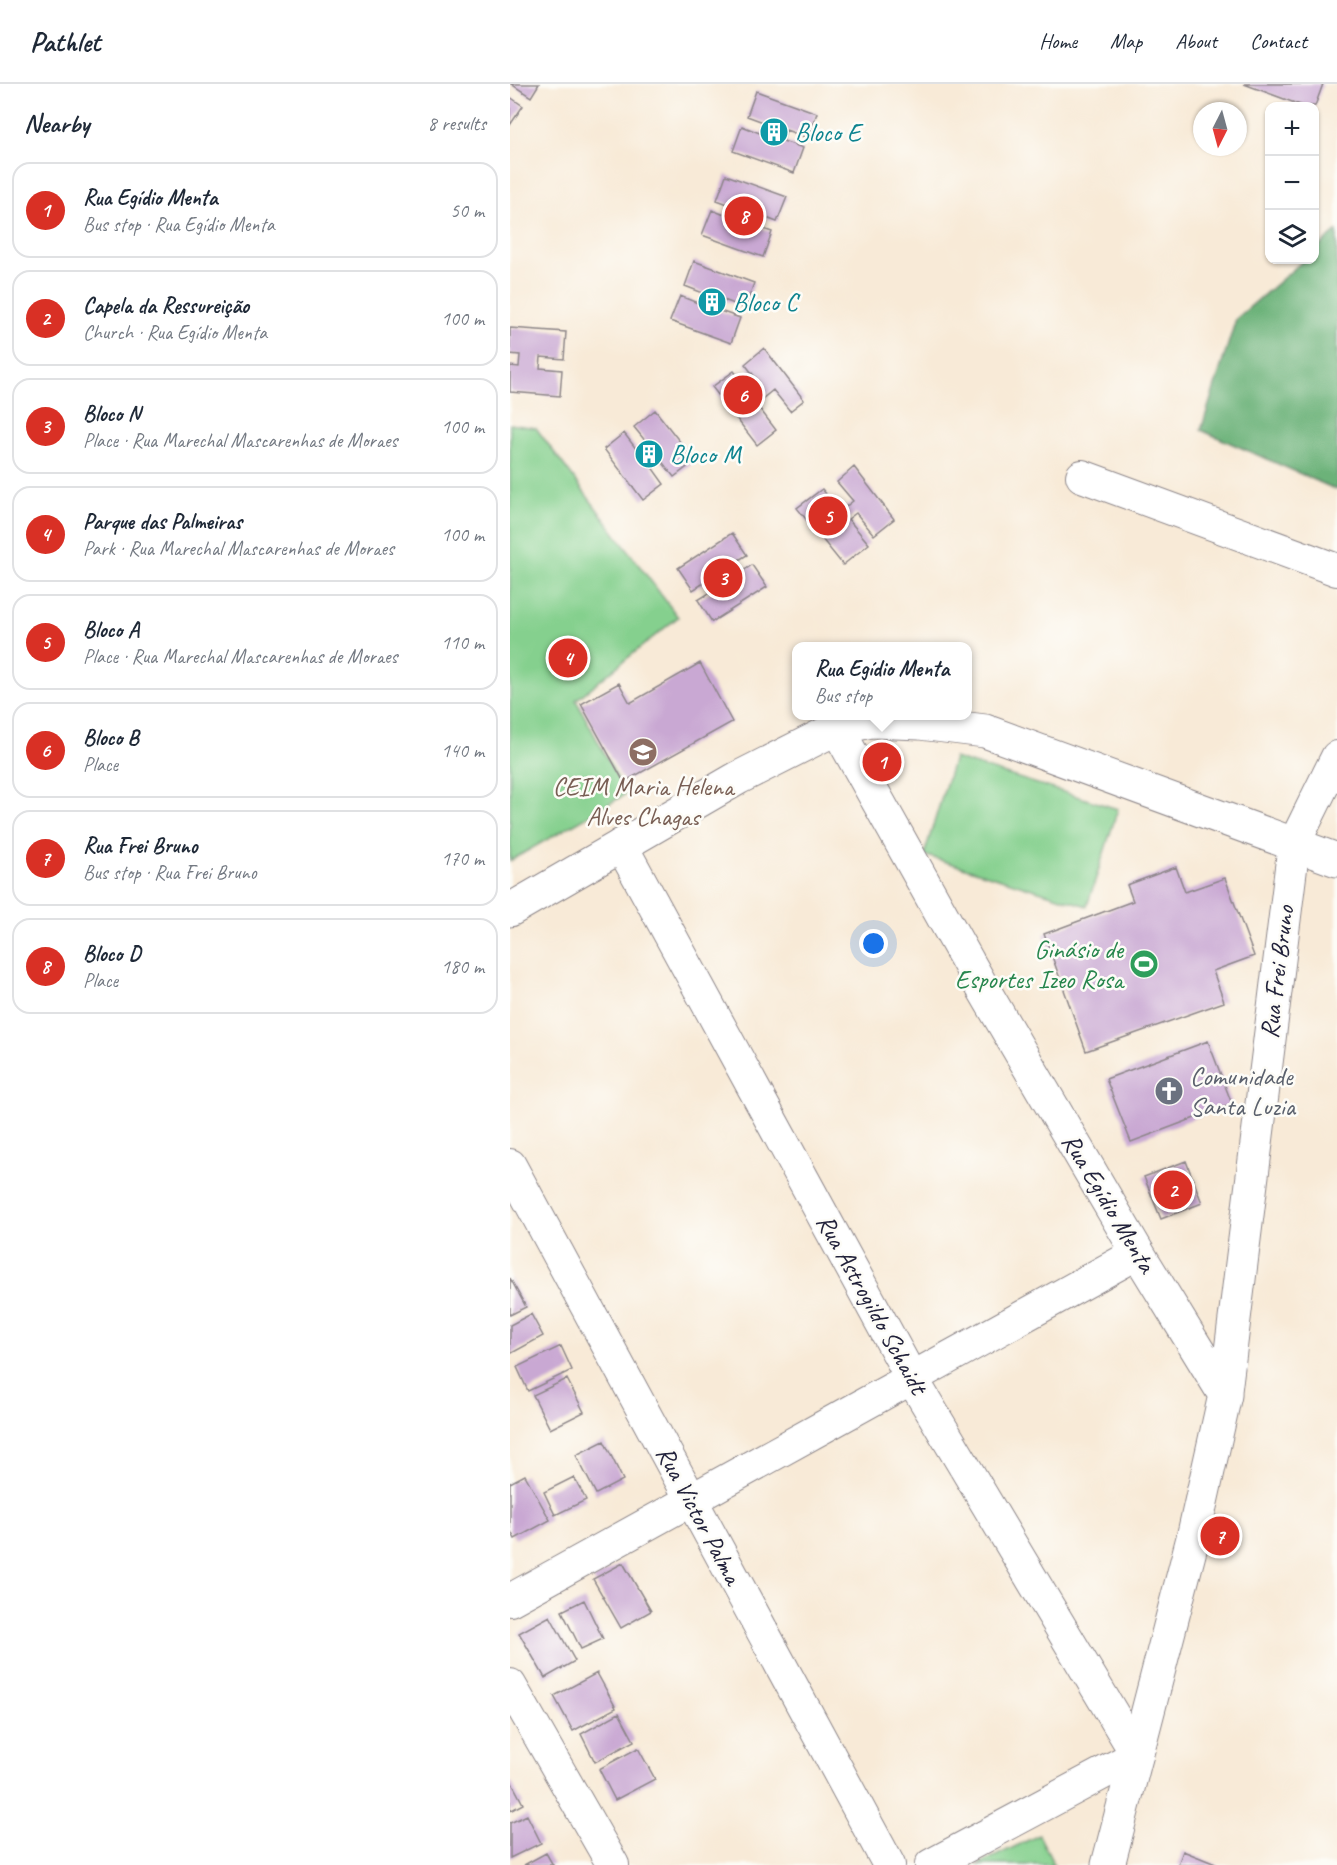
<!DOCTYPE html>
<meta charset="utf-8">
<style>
:root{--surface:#fff;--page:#f6f6f7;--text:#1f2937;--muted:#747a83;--line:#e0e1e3;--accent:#d93025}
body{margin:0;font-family:Caveat,sans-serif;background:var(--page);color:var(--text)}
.controls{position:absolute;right:18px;top:18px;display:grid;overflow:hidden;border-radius:12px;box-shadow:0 2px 4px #0004}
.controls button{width:54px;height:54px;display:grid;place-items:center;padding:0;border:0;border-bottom:2px solid var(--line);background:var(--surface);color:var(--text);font:30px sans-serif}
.compass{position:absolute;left:683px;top:18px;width:54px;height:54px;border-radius:50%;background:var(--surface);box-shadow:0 2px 4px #0004;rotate:186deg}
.you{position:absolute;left:364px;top:860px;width:21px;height:21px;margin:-15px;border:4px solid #fff;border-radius:50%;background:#1a73e8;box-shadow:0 0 0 9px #1a73e833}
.badge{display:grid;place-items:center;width:39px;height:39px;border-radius:50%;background:var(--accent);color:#fff;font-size:20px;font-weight:700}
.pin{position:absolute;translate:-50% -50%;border:3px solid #fff;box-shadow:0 2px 6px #0006}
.popup{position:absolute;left:282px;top:558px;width:180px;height:78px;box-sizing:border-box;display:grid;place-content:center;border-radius:12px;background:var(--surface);filter:drop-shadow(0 2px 4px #0005);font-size:20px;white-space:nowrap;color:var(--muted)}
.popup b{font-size:22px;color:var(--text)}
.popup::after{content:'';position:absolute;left:50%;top:100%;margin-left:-12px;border:12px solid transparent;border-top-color:var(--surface)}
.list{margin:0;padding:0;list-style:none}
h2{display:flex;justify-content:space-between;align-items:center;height:78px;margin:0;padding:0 24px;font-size:26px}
h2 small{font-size:20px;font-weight:400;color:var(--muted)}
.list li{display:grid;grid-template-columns:39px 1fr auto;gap:18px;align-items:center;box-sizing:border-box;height:96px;margin:0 12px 12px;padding:0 12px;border:2px solid var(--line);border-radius:18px}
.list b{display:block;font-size:22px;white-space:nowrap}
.list p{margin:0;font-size:20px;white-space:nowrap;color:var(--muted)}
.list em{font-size:20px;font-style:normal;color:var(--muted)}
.icon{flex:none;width:33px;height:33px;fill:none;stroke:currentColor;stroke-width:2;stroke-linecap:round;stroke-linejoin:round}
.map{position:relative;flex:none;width:827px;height:1781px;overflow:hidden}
header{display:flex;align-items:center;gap:36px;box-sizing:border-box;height:84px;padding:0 30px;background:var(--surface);border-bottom:2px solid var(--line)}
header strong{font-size:28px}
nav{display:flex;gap:33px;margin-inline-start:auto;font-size:21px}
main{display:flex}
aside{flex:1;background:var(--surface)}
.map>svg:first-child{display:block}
.green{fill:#85d08e;stroke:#547964;stroke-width:1.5}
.forest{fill:#6cb279;stroke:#476a5a;stroke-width:1.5}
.building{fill:#c9a8d3}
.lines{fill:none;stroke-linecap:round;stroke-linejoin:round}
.minor-casing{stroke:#8d8689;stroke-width:34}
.tertiary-casing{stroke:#8d8689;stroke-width:35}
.minor{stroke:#fff;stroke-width:32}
.tertiary{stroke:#fff;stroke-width:33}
.labels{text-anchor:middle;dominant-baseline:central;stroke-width:5;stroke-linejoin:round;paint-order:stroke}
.culture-label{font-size:26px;fill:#0d838f;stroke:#fdfcf7;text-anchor:start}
.education-label{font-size:26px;fill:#785e54;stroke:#fdfcf7}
.leisure-label{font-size:26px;fill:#27864d;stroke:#fdfcf7;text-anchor:end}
.street-label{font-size:26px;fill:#22223b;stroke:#fdfcf7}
.worship-label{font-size:26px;fill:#5b616d;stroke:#fdfcf7;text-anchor:start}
</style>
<header>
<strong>Pathlet</strong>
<nav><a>Home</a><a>Map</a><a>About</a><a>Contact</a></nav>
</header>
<main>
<aside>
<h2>Nearby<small>8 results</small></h2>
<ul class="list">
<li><span class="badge">1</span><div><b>Rua Egídio Menta</b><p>Bus stop · Rua Egídio Menta</p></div><em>50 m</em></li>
<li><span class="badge">2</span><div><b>Capela da Ressureição</b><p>Church · Rua Egídio Menta</p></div><em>100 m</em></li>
<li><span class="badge">3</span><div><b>Bloco N</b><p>Place · Rua Marechal Mascarenhas de Moraes</p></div><em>100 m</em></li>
<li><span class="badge">4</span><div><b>Parque das Palmeiras</b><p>Park · Rua Marechal Mascarenhas de Moraes</p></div><em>100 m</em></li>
<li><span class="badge">5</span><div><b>Bloco A</b><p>Place · Rua Marechal Mascarenhas de Moraes</p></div><em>110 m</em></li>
<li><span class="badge">6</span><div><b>Bloco B</b><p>Place</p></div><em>140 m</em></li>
<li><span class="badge">7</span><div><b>Rua Frei Bruno</b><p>Bus stop · Rua Frei Bruno</p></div><em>170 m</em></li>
<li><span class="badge">8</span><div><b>Bloco D</b><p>Place</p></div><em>180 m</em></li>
</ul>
</aside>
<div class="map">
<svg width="827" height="1781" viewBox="0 0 827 1781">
<rect width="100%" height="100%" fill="#fdfcf7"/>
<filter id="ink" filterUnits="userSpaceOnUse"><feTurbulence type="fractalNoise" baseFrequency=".0167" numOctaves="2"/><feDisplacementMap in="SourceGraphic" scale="12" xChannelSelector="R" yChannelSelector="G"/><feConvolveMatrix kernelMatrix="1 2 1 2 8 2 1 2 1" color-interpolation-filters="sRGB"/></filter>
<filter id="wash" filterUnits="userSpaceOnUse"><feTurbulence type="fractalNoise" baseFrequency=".008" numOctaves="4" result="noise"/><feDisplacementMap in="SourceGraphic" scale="24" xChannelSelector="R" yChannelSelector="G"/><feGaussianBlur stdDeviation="1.35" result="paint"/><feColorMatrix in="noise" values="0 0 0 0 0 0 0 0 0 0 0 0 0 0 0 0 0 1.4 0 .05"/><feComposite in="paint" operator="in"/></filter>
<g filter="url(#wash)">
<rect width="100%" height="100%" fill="#f8ead7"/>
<!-- green -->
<path class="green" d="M 0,340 L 26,344 L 168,533 L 66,616 L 116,710 L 0,777 Z
M 444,674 L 608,725 L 577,822 L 414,771 Z
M 529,1751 L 544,1781 L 467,1781 Z"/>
<!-- forest -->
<path class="forest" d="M 827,147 L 827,406 L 691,346 L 726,235 L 794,176 L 804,176 L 805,166 Z"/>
<g id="blocks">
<!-- building -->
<path class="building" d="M 1,0 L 29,0 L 21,13 Z
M 734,0 L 813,0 L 805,22 L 793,22 Z
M 246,7 L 307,29 L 298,54 L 276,46 L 273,57 L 293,64 L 284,89 L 223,67 L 232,42 L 252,50 L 256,39 L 237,32 Z
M 0,13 L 13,22 L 0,41 Z
M 216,91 L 277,113 L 267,138 L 246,130 L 242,141 L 262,148 L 253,173 L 192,151 L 202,126 L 222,134 L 226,123 L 207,116 Z
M 184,177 L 244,199 L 235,224 L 214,216 L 210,227 L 230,234 L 221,259 L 160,237 L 170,212 L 190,220 L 193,209 L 175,202 Z
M 0,244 L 56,248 L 54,275 L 31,273 L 30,284 L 52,286 L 50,312 L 0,308 L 0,282 L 9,283 L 10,271 L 0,270 Z
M 254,264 L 294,316 L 280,327 L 263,306 L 246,320 L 266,346 L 247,361 L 202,303 L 224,287 L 238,305 L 248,297 L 235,280 Z
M 145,326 L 185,377 L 164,393 L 150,375 L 141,382 L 154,400 L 133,416 L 94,365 L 114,349 L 127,366 L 137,359 L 124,343 Z
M 344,383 L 384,435 L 364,451 L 346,429 L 338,435 L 359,460 L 333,481 L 287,424 L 312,405 L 330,427 L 343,417 L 327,398 Z
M 222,449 L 237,471 L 217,483 L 224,493 L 242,481 L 257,503 L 202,538 L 188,516 L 206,505 L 200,495 L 183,506 L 168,484 Z
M 190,579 L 222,638 L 114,698 L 71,620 L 109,599 L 120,619 Z
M 666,783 L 675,808 L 715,794 L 744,872 L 703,887 L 714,918 L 576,967 L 534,850 L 623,817 L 617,801 Z
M 698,957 L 722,1020 L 621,1058 L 596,995 Z
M 676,1077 L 692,1119 L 651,1135 L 634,1093 Z
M 0,1194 L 16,1223 L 0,1231 Z
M 21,1230 L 33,1252 L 0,1270 L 0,1241 Z
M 51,1262 L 62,1286 L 18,1307 L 7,1283 Z
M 57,1295 L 74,1328 L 40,1345 L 23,1311 Z
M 94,1357 L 113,1396 L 86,1410 L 66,1371 Z
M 15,1391 L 40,1436 L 5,1455 L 0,1446 L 0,1399 Z
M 64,1393 L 76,1416 L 45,1431 L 34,1408 Z
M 113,1479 L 141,1527 L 111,1544 L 83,1495 Z
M 74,1516 L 93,1555 L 71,1565 L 52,1527 Z
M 40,1532 L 65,1577 L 35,1594 L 9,1549 Z
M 87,1589 L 106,1624 L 63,1647 L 44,1612 Z
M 109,1629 L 124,1657 L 85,1678 L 71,1650 Z
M 128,1664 L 145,1695 L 105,1716 L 89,1685 Z
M 0,1695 L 13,1720 L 0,1727 Z
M 17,1731 L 31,1759 L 0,1774 L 0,1739 Z
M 673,1767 L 708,1781 L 668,1781 Z
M 36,1769 L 43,1781 L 14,1781 Z"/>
</g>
</g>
<g filter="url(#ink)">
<use href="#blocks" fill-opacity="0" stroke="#8d8689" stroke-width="1.5"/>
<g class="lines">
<!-- minor casing -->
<g class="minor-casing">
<path id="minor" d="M 572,392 L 827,486
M 111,761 L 401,1293 L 627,1671 L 421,1781
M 0,1081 L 379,1781
M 715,1311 L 784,760 L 827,673
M 0,1516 C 210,1402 418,1283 628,1169
M 0,1601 L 103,1781"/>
</g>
<!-- tertiary casing -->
<g class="tertiary-casing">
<path id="tertiary" d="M 327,644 L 471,901 L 628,1169 L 715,1311 L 683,1454 L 598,1781
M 0,826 L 228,694 L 327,644 L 361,637 L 410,639 L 475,647 L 827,776"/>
</g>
<!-- minor -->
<use href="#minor" class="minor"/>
<!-- tertiary -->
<use href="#tertiary" class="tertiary"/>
</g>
</g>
<!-- icons -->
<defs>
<g id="building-disc" transform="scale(1.5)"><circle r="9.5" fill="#0f9aa8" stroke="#fdfcf7"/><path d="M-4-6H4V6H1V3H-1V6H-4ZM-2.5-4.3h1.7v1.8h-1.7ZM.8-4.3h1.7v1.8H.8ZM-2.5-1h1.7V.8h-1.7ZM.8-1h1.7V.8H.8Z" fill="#fff"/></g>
<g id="school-disc" transform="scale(1.5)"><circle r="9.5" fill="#8d6e63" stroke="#fdfcf7"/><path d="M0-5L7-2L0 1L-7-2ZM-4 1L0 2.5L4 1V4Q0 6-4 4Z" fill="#fff"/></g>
<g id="stadium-disc" transform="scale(1.5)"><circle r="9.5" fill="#2e9e5b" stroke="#fdfcf7"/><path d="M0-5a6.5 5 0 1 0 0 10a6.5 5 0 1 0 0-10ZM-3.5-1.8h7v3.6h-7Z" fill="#fff"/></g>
<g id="church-disc" transform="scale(1.5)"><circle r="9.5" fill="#6b7280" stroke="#fdfcf7"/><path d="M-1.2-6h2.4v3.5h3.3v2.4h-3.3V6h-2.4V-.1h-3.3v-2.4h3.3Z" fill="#fff"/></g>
</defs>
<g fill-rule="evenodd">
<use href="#building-disc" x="264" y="48"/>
<use href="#building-disc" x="202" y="218"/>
<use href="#building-disc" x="139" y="370"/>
<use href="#school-disc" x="133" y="668"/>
<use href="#stadium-disc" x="634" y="880"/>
<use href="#church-disc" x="659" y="1007"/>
</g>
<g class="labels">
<!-- culture labels -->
<g class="culture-label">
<text x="285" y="48">Bloco E</text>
<text x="223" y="218">Bloco C</text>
<text x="160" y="370">Bloco M</text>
</g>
<!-- education labels -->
<g class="education-label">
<text x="133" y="702">CEIM Maria Helena<tspan x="133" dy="30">Alves Chagas</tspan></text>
</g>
<!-- leisure labels -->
<g class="leisure-label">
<text x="613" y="865">Ginásio de<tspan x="613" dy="30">Esportes Izeo Rosa</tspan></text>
</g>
<!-- street labels -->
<g class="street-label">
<text transform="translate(767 888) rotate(-83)">Rua Frei Bruno</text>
<text transform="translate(599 1119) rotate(59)">Rua Egídio Menta</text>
<text transform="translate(362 1220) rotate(61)">Rua Astrogildo Schaidt</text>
<text transform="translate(189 1431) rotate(62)">Rua Victor Palma</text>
</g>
<!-- worship labels -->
<g class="worship-label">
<text x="680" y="992">Comunidade<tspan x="680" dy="30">Santa Luzia</tspan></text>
</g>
</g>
</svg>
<div class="controls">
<button>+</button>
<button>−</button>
<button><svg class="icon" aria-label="layers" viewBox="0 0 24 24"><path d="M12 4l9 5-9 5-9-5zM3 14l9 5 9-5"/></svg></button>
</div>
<svg class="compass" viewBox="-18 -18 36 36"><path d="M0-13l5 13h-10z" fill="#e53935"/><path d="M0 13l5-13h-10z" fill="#747a83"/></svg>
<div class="you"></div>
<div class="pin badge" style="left:372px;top:678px">1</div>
<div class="popup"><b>Rua Egídio Menta</b>Bus stop</div>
<div class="pin badge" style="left:663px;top:1106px">2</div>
<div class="pin badge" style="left:213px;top:494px">3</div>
<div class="pin badge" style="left:58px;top:574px">4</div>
<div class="pin badge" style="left:318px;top:432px">5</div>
<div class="pin badge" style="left:233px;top:311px">6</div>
<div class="pin badge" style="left:710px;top:1452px">7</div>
<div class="pin badge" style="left:234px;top:132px">8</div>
</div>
</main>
